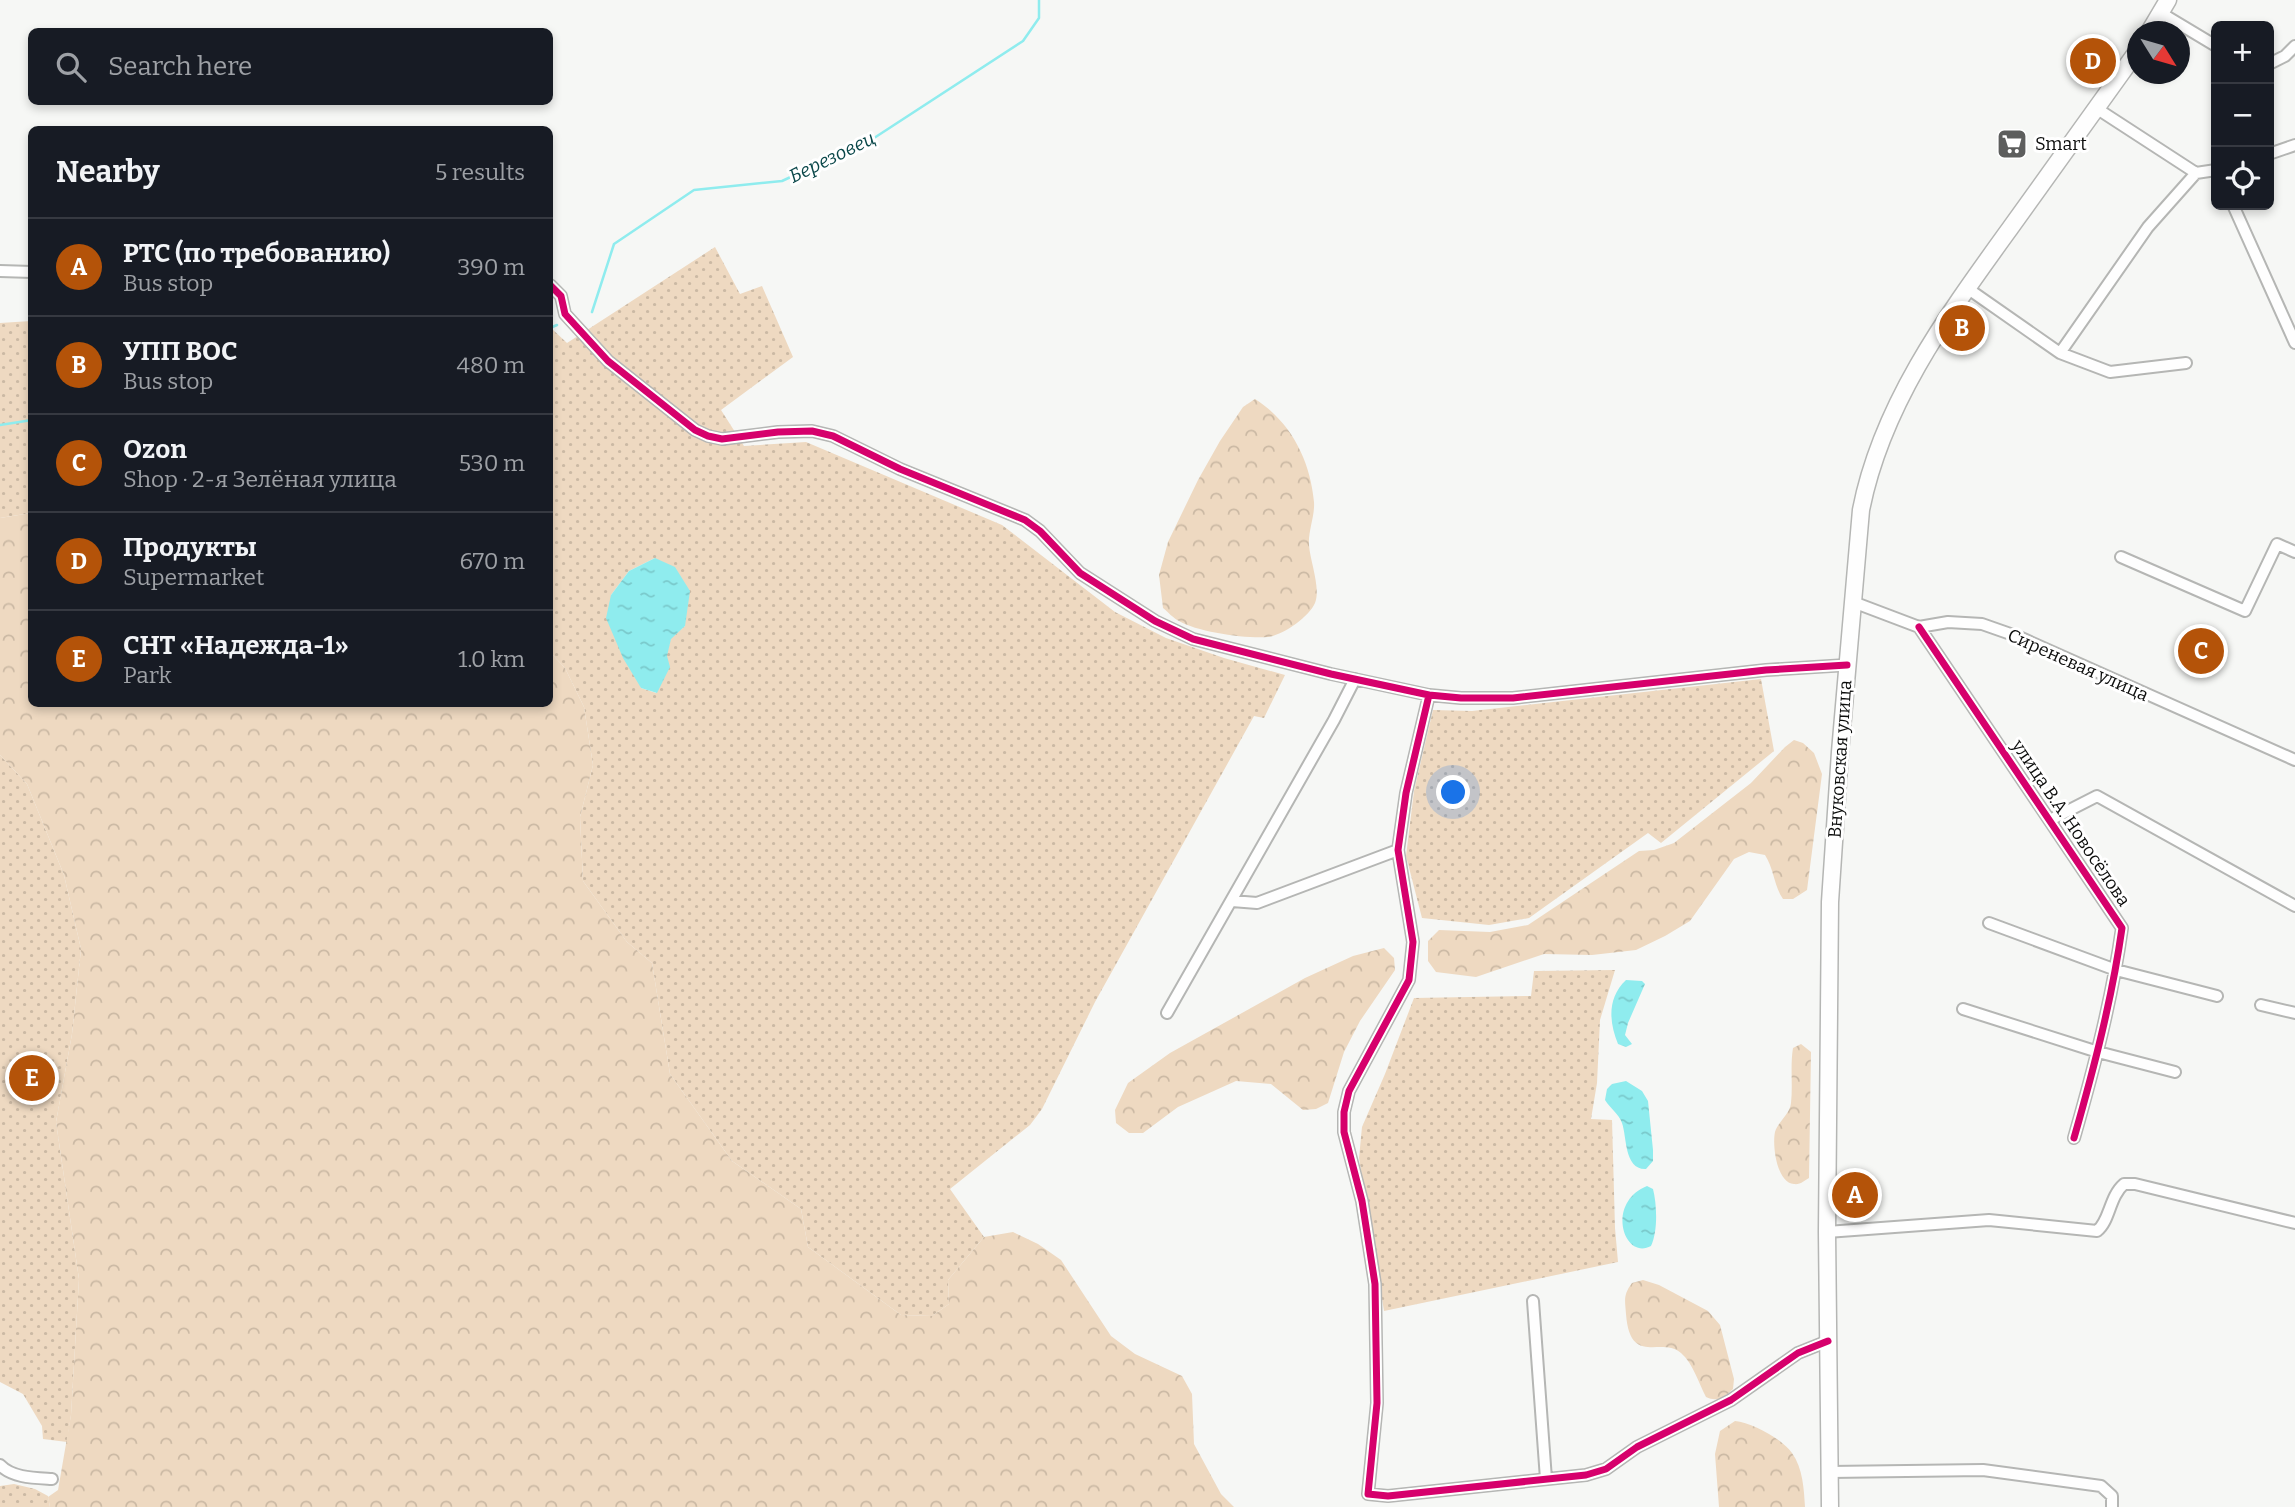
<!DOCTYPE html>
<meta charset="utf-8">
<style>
:root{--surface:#171b24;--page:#242831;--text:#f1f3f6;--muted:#9ea1a6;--line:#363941;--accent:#b45309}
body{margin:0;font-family:Bitter,serif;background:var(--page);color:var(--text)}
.controls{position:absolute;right:21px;top:21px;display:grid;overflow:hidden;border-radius:10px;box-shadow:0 4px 10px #0003}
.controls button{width:63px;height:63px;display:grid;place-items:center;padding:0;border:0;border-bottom:2px solid var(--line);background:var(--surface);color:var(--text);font:35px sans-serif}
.compass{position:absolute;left:2127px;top:21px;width:63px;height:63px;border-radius:50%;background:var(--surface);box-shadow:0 4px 10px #0003;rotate:127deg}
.you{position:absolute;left:1454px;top:793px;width:24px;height:24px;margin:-18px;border:5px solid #fff;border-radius:50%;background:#1a73e8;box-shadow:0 0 0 10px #1a73e833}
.badge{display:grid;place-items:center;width:46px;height:46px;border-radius:50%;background:var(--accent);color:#fff;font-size:23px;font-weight:700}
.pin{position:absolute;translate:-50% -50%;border:4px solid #fff;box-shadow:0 2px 7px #0006}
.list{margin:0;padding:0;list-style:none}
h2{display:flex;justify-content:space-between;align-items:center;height:91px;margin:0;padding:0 28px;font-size:30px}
h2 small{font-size:23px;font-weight:400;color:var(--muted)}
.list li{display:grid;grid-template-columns:46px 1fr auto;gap:21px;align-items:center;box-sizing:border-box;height:98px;padding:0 28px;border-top:2px solid var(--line)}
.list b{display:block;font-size:26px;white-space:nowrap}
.list p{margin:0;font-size:23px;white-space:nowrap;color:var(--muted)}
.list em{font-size:23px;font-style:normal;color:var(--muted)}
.icon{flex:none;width:38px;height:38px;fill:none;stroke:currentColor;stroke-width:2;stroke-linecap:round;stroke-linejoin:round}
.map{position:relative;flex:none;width:2295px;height:1507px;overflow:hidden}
.search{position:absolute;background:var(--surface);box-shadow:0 4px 10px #0003;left:28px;top:28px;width:525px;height:77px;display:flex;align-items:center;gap:18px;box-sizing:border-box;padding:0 24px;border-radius:10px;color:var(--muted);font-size:26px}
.panel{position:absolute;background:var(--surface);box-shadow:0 4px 10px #0003;left:28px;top:126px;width:525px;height:581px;border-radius:10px}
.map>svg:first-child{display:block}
.grass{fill:url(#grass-dots);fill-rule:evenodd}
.forest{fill:url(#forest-crowns)}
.water{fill:url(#water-ripples)}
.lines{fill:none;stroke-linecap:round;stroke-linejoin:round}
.stream{stroke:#8fecee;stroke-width:2.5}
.minor-casing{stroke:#b5b6b4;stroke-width:14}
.secondary-casing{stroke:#b5b6b4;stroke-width:19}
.minor{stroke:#fefefe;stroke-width:10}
.secondary{stroke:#fefefe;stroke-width:16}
.cycleway-casing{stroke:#fff;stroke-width:11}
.cycleway{stroke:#d6006c;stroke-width:7}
.labels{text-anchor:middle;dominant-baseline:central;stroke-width:6;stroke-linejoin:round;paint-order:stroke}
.poi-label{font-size:18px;fill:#0b0c0b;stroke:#fff;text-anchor:start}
.street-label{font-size:18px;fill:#0b0c0b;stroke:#fff}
.water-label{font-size:19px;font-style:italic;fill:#0b484a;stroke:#fff}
</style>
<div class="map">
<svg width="2295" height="1507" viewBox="0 0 2295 1507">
<defs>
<pattern id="grass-dots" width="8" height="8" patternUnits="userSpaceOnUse" patternTransform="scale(1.75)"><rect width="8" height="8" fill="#eed9c1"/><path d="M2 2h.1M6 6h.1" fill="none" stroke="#cbb9a4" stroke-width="1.8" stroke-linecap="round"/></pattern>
<pattern id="forest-crowns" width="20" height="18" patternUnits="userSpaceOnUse" patternTransform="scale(1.75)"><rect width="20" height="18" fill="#eed9c1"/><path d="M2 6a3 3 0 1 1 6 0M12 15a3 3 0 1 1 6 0" fill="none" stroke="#cbb9a4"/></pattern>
<pattern id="water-ripples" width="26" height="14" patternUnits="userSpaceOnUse" patternTransform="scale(1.75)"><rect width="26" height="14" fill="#8fecee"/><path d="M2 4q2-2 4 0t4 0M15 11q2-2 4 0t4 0" fill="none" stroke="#7ac9cb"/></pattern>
</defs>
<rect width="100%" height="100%" fill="#f6f7f5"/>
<!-- grass -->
<path class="grass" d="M 715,247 L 740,294 L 762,286 L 793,357 L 721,410 L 744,446 L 806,442 L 1002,525 L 1115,612 L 1166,638 L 1224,658 L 1285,675 L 1264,718 L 1254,716 L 1095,1002 L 1042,1109 L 1030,1125 L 950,1189 L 984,1237 L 948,1280 L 949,1304 L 932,1316 L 901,1315 L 808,1247 L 801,1209 L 732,1161 L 670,1074 L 652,963 L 627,942 L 583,881 L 580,817 L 593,765 L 584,707 L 565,668 L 550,652 L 550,327 L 567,343 ZM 655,558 L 685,626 L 671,638 L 656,693 L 641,688 L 611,595 L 629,571 Z
M 31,321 L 31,513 L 0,518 L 0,323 Z
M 1761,679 L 1774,751 L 1661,843 L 1648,833 L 1529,918 L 1489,925 L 1422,918 L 1406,856 L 1414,791 L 1433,710 L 1472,711 Z
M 0,755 L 27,784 L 64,875 L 81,949 L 72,1034 L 56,1122 L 79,1279 L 71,1415 L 67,1442 L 43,1439 L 42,1426 L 23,1394 L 0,1382 Z
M 1615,970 L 1600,1020 L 1597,1083 L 1591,1119 L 1612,1120 L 1615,1228 L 1618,1262 L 1384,1311 L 1359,1158 L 1362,1127 L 1385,1074 L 1414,998 L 1531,996 L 1534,971 Z
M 14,1484 L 35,1489 L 48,1496 L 50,1507 L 0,1507 L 0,1486 Z"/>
<!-- forest -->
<path class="forest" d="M 1255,399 C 1291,422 1310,460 1314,502 C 1315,516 1308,531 1309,545 C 1310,561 1321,588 1315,603 C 1309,617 1283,635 1268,637 C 1247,639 1197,632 1179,621 C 1173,618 1168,612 1163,608 L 1159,575 L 1168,542 L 1198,480 L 1220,441 L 1243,407 Z
M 31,513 L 32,704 L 550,704 L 550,652 L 565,668 L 584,707 L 593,765 L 580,817 L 583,881 L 627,942 L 652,963 L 670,1074 L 732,1161 L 801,1209 L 808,1247 L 901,1315 L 932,1316 L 949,1304 L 948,1280 L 984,1237 L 1013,1232 L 1038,1244 L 1061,1260 L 1111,1336 L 1135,1354 L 1182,1376 L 1192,1394 L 1194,1444 L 1221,1494 L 1234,1507 L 50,1507 L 48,1497 L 58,1490 L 71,1415 L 79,1279 L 56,1122 L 72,1034 L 81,949 L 64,875 L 27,784 L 0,755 L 0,518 Z
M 1794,740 L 1803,743 L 1814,753 L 1822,774 L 1807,890 L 1793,899 L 1783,899 C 1774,886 1774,869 1765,855 L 1749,852 L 1734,859 L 1690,921 L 1665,936 L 1636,950 L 1592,955 L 1544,954 L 1476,977 L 1436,972 L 1428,961 L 1428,941 L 1439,930 L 1490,932 L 1528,925 L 1639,851 L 1654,850 L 1674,843 L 1751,783 L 1785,747 Z
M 1384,948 L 1394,958 L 1395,970 L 1360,1021 L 1344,1052 L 1328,1103 L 1316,1109 L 1303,1110 L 1271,1084 L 1236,1081 L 1178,1107 L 1143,1133 L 1129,1133 L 1116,1123 L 1115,1110 L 1128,1083 L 1170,1053 L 1305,978 L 1353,956 Z
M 1801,1044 L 1811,1052 L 1809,1178 C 1804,1181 1800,1185 1794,1184 C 1777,1183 1772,1146 1775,1132 C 1778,1122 1790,1114 1791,1103 C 1793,1085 1790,1066 1793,1048 Z
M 1643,1280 L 1659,1285 L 1708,1311 L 1720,1325 L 1734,1379 L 1733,1389 C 1724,1398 1717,1402 1706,1397 C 1699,1384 1693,1363 1681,1353 C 1661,1336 1630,1367 1626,1314 C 1625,1300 1623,1295 1632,1283 Z
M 1735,1421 C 1752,1423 1781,1438 1792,1453 C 1803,1468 1804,1490 1805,1507 L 1719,1507 L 1715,1454 L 1720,1431 Z"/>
<!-- water -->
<path class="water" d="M 655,558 L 675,567 L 690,591 L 685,626 L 671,639 L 667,656 L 670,667 L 657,693 L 641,688 L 623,658 L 606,618 L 611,595 L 629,571 Z
M 1626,980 L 1642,981 L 1645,984 L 1628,1023 L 1625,1035 L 1632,1044 L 1626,1047 L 1618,1044 C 1609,1022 1607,998 1626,980 Z
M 1626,1081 L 1642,1091 L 1648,1101 L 1653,1150 L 1653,1161 L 1646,1169 C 1624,1170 1627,1137 1622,1123 C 1619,1114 1610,1108 1605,1100 L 1607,1089 L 1612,1084 Z
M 1647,1186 L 1653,1189 C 1657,1205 1658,1231 1651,1246 C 1624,1261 1605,1203 1647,1186 Z"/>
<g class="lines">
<!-- stream -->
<path class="stream" d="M 592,312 L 614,244 L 694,190 L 782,181 L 871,140 L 1023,41 L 1039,18 L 1039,0
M 550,328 L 557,325
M 0,425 L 32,420"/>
<!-- minor casing -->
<g class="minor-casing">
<path id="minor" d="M 2161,13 L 2216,46
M 2269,64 L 2285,56 L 2295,46
M 2096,108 L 2196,173 L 2216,170
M 2269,154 L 2295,145
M 2233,205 L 2295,343
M 0,271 L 32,272
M 550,285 L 561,296 L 565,314 L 608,361 L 695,430 L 708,436 L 722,439 L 778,432 L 812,431 L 833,436 L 900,469 L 1025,520 L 1040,531 L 1080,573 L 1155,621 L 1193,639 L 1331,674 L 1429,695 L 1461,698 L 1513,698 L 1766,670 L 1847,665
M 1967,288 L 2060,353 L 2110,372 L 2186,363
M 2060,353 L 2148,227 L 2196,173
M 2121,557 L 2245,611 L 2277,544 L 2295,552
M 1853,602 L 1919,627 L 1948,622 L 1982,624 L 2019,637 L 2295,760
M 1919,627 L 2122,928 C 2112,999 2094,1068 2074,1138
M 1429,695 L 1406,793 L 1398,850 L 1413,942 L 1409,980 L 1349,1091 L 1344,1112 L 1344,1132 L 1362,1201 L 1375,1284 L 1377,1403 L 1368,1494 L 1388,1496 L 1586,1475 L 1606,1469 L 1637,1447 L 1731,1400 L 1798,1353 L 1828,1341
M 2050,820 L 2097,796 L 2295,906
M 1232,901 L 1257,903 L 1398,850
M 1989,923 L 2116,970 L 2217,996
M 2261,1005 L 2295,1013
M 1963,1009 L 2098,1052 L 2175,1072
M 1167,1013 L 1334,720 L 1355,679
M 1827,1232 L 1989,1220 L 2097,1231 C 2110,1221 2109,1197 2124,1184 L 2135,1184 L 2295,1223
M 1533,1301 L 1546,1479
M 0,1465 C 12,1478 35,1478 52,1479
M 1830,1472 L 1983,1470 L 2101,1486 L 2112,1496 L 2112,1507"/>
</g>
<!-- secondary casing -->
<g class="secondary-casing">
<path id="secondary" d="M 2149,32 L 2168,0
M 1830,1507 L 1827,1232 L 1830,902 L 1840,752 L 1861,510 C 1882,403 1949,313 2011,227 C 2053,168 2096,109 2138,50"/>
</g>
<!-- minor -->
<use href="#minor" class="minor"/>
<!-- secondary -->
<use href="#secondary" class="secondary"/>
<!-- cycleway casing -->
<g class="cycleway-casing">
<path id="cycleway" d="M 550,285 L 561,296 L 565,314 L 608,361 L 695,430 L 708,436 L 722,439 L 778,432 L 812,431 L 833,436 L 900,469 L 1025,520 L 1040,531 L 1080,573 L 1155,621 L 1193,639 L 1331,674 L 1429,695 L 1461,698 L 1513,698 L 1766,670 L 1847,665
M 1919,627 L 2122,928 C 2112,999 2094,1068 2074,1138
M 1429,695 L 1406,793 L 1398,850 L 1413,942 L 1409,980 L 1349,1091 L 1344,1112 L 1344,1132 L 1362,1201 L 1375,1284 L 1377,1403 L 1368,1494 L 1388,1496 L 1586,1475 L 1606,1469 L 1637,1447 L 1731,1400 L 1798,1353 L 1828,1341"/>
</g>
<!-- cycleway -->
<use href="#cycleway" class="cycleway"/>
</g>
<!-- icons -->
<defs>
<g id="supermarket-square" transform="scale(1.575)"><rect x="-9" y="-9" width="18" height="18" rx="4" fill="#5d5e5d" stroke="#fff"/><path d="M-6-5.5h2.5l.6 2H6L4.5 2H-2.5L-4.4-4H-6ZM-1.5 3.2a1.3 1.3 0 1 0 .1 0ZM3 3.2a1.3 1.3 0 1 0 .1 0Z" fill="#fff"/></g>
</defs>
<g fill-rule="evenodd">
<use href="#supermarket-square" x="2012" y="144"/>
</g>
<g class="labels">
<!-- poi labels -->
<g class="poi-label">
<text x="2035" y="144">Smart</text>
</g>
<!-- street labels -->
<g class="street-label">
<text transform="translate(2078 665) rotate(24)">Сиреневая улица</text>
<text transform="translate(1840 759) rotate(-86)">Внуковская улица</text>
<text transform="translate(2071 823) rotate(56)">улица В.А. Новосёлова</text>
</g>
<!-- water labels -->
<g class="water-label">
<text transform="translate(832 157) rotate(-26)">Березовец</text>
</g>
</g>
</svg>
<div class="controls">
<button>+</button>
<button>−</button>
<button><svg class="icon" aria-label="locate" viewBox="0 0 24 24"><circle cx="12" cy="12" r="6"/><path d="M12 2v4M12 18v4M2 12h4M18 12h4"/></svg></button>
</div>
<svg class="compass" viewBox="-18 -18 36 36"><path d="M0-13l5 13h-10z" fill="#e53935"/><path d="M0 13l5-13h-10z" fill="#9ea1a6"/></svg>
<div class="you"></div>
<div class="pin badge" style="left:1855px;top:1195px">A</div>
<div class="pin badge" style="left:1962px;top:328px">B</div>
<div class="pin badge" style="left:2201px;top:651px">C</div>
<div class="pin badge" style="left:2093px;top:61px">D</div>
<div class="pin badge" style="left:32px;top:1078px">E</div>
<div class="search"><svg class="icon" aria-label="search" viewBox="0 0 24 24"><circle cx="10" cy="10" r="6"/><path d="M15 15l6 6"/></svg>Search here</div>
<section class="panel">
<h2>Nearby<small>5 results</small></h2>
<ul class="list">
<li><span class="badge">A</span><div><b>РТС (по требованию)</b><p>Bus stop</p></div><em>390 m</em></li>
<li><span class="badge">B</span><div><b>УПП ВОС</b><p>Bus stop</p></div><em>480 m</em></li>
<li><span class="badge">C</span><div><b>Ozon</b><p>Shop · 2-я Зелёная улица</p></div><em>530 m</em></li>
<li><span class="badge">D</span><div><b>Продукты</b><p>Supermarket</p></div><em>670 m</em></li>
<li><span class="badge">E</span><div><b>СНТ «Надежда-1»</b><p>Park</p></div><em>1.0 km</em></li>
</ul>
</section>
</div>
